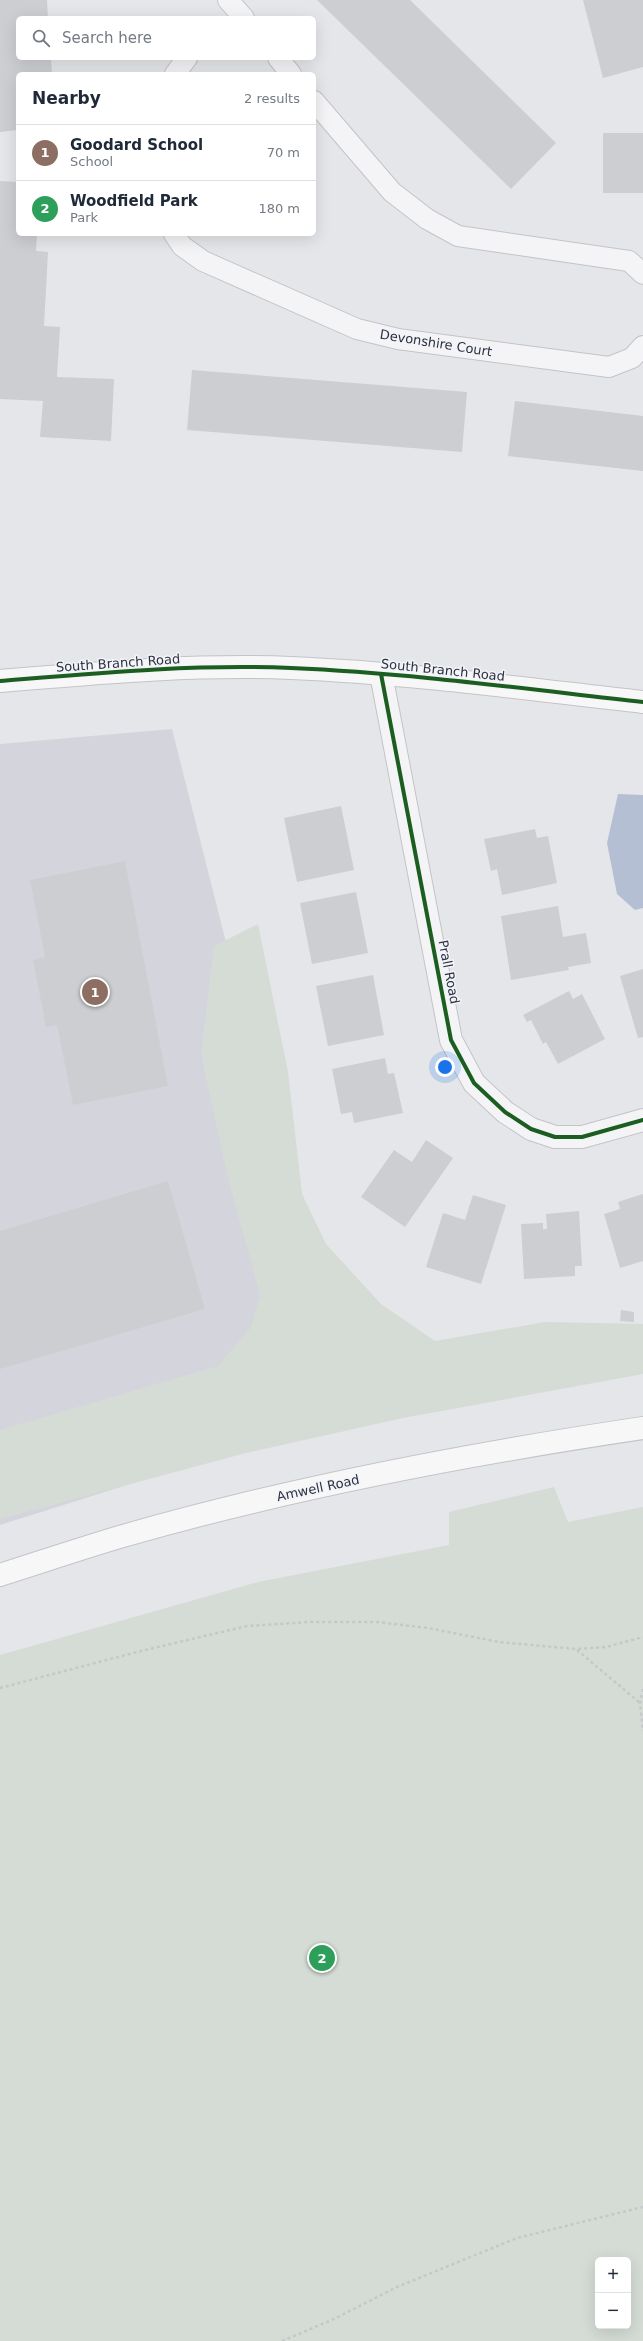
<!DOCTYPE html>
<meta charset="utf-8">
<style>
:root{--surface:#fff;--page:#f2f2f3;--text:#1f2937;--muted:#747a83;--line:#e0e1e3;--accent:#6d707c}
body{margin:0;font-family:"DejaVu Sans",sans-serif;background:var(--page);color:var(--text)}
.controls{position:absolute;right:12px;bottom:12px;display:grid;overflow:hidden;border-radius:6px;box-shadow:0 4px 16px #0002}
.controls button{width:36px;height:36px;display:grid;place-items:center;padding:0;border:0;border-bottom:1px solid var(--line);background:var(--surface);color:var(--text);font:20px sans-serif}
.you{position:absolute;left:445px;top:1067px;width:14px;height:14px;margin:-10px;border:3px solid #fff;border-radius:50%;background:#1a73e8;box-shadow:0 0 0 6px #1a73e833}
.badge{display:grid;place-items:center;width:26px;height:26px;border-radius:50%;background:var(--accent);color:#fff;font-size:13px;font-weight:700}
.pin{position:absolute;translate:-50% -50%;border:2px solid #fff;box-shadow:0 1px 4px #0006}
.list{margin:0;padding:0;list-style:none}
h2{display:flex;justify-content:space-between;align-items:center;height:52px;margin:0;padding:0 16px;font-size:17px}
h2 small{font-size:13px;font-weight:400;color:var(--muted)}
.list li{display:grid;grid-template-columns:26px 1fr auto;gap:12px;align-items:center;box-sizing:border-box;height:56px;padding:0 16px;border-top:1px solid var(--line)}
.list b{display:block;font-size:15px;white-space:nowrap}
.list p{margin:0;font-size:13px;white-space:nowrap;color:var(--muted)}
.list em{font-size:13px;font-style:normal;color:var(--muted)}
.icon{flex:none;width:22px;height:22px;fill:none;stroke:currentColor;stroke-width:2;stroke-linecap:round;stroke-linejoin:round}
.map{position:relative;flex:none;width:643px;height:2341px;overflow:hidden}
.search{position:absolute;background:var(--surface);box-shadow:0 4px 16px #0002;left:16px;top:16px;width:300px;height:44px;display:flex;align-items:center;gap:10px;box-sizing:border-box;padding:0 14px;border-radius:6px;color:var(--muted);font-size:15px}
.panel{position:absolute;background:var(--surface);box-shadow:0 4px 16px #0002;left:16px;top:72px;width:300px;height:164px;border-radius:6px}
.map>svg:first-child{display:block}
.built{fill:#d4d5dc}
.green{fill:#d4dcd5;fill-rule:evenodd}
.water{fill:#b5bfd3}
.building{fill:#cdced1}
.lines{fill:none;stroke-linecap:round;stroke-linejoin:round}
.lane-casing{stroke:#c3c4c7;stroke-width:22}
.street-casing{stroke:#c3c4c7;stroke-width:24}
.secondary-casing{stroke:#c3c4c7;stroke-width:24}
.path{stroke:#c6c7cb;stroke-width:2.5;stroke-dasharray:3 3;stroke-linecap:butt}
.lane{stroke:#f4f4f6;stroke-width:20}
.street{stroke:#f4f4f6;stroke-width:22}
.secondary{stroke:#f7f7f8;stroke-width:22}
.cycleway-casing{stroke:#f3f4f8;stroke-width:6}
.cycleway{stroke:#1b5e20;stroke-width:4}
.labels{text-anchor:middle;dominant-baseline:central;stroke-width:3;stroke-linejoin:round;paint-order:stroke}
.street-label{font-size:13px;fill:#2c3142;stroke:#f3f4f8}
</style>
<div class="map">
<svg width="643" height="2341" viewBox="0 0 643 2341">
<rect width="100%" height="100%" fill="#e5e6e9"/>
<!-- built -->
<path class="built" d="M 172,729 L 346,1416 L 0,1525 L 0,744 Z"/>
<!-- green -->
<path class="green" d="M 258,924 L 288,1072 L 302,1194 L 326,1244 L 381,1304 L 435,1341 L 545,1322 L 643,1324 L 643,1374 L 403,1418 L 246,1453 L 0,1519 L 0,1430 L 218,1366 L 251,1327 L 260,1295 L 227,1174 L 201,1054 L 214,946 Z
M 554,1487 L 568,1522 L 643,1507 L 643,2341 L 0,2341 L 0,1655 L 258,1582 L 449,1545 L 449,1512 ZM 598,2260 L 628,2260 L 628,2326 L 598,2326 Z"/>
<!-- water -->
<path class="water" d="M 618,794 L 643,795 L 643,908 L 635,910 L 617,894 L 607,843 Z"/>
<!-- building -->
<path class="building" d="M 0,0 L 47,0 L 48,18 L 18,18 L 18,58 L 51,58 L 52,74 L 18,74 L 18,130 L 0,132 Z
M 317,0 L 410,0 L 556,143 L 511,189 Z
M 583,0 L 643,0 L 643,67 L 603,78 Z
M 603,133 L 643,133 L 643,193 L 603,193 Z
M 0,181 L 18,182 L 18,234 L 37,234 L 36,251 L 48,252 L 44,326 L 60,327 L 57,377 L 114,379 L 111,441 L 40,437 L 43,401 L 0,399 Z
M 192,370 L 467,392 L 462,452 L 187,430 Z
M 515,401 L 643,416 L 643,471 L 508,456 Z
M 341,806 L 354,870 L 297,882 L 284,818 Z
M 535,829 L 537,838 L 548,836 L 557,883 L 502,895 L 497,869 L 491,871 L 484,839 Z
M 125,861 L 168,1086 L 73,1105 L 57,1025 L 46,1027 L 33,960 L 45,957 L 30,880 Z
M 356,892 L 368,953 L 312,964 L 300,903 Z
M 558,906 L 563,937 L 586,933 L 591,963 L 568,967 L 569,970 L 511,980 L 501,916 Z
M 643,969 L 643,1037 L 638,1038 L 620,976 Z
M 373,975 L 384,1035 L 328,1046 L 316,986 Z
M 569,991 L 573,999 L 582,994 L 605,1039 L 558,1064 L 546,1042 L 543,1044 L 531,1020 L 527,1022 L 523,1015 Z
M 385,1058 L 388,1074 L 394,1073 L 403,1113 L 354,1123 L 352,1112 L 341,1114 L 332,1069 Z
M 426,1140 L 453,1158 L 405,1227 L 361,1197 L 394,1150 L 412,1162 Z
M 168,1181 L 205,1309 L 0,1369 L 0,1231 Z
M 643,1194 L 643,1261 L 620,1268 L 604,1214 L 620,1209 L 618,1202 Z
M 473,1195 L 506,1205 L 481,1284 L 426,1267 L 443,1213 L 465,1220 Z
M 579,1211 L 582,1266 L 575,1266 L 575,1276 L 524,1279 L 521,1224 L 543,1223 L 543,1229 L 547,1229 L 546,1214 Z
M 621,1310 L 634,1312 L 634,1322 L 620,1321 Z"/>
<g class="lines">
<!-- lane casing -->
<g class="lane-casing">
<path id="lane" d="M 228,0 L 244,18
M 278,58 L 291,74
M 175,74 L 187,58
M 314,101 L 392,192 L 427,219 L 458,236 L 629,261 L 643,274
M 174,234 L 182,246 L 203,261 L 357,329 L 398,339 L 609,367 L 632,358 L 643,346"/>
</g>
<!-- street casing -->
<g class="street-casing">
<path id="street" d="M 381,674 L 451,1040 L 474,1083 L 505,1112 L 531,1129 L 555,1137 L 582,1137 L 643,1120"/>
</g>
<!-- secondary casing -->
<g class="secondary-casing">
<path id="secondary" d="M 0,681 C 97,673 194,664 291,668 C 409,673 526,689 643,702
M 0,1575 C 41,1562 82,1548 123,1536 C 293,1487 468,1454 643,1428"/>
</g>
<!-- path -->
<path class="path" d="M 577,1650 L 640,1703
M 0,1688 L 137,1652 L 247,1626 L 309,1622 L 377,1622 L 428,1628 L 499,1642 L 576,1649 L 606,1647 L 643,1637
M 643,1689 L 640,1703 L 643,1731
M 282,2341 L 334,2319 L 397,2287 L 517,2238 L 643,2207"/>
<!-- lane -->
<use href="#lane" class="lane"/>
<!-- street -->
<use href="#street" class="street"/>
<!-- secondary -->
<use href="#secondary" class="secondary"/>
<!-- cycleway casing -->
<g class="cycleway-casing">
<path id="cycleway" d="M 381,674 L 451,1040 L 474,1083 L 505,1112 L 531,1129 L 555,1137 L 582,1137 L 643,1120
M 0,681 C 97,673 194,664 291,668 C 409,673 526,689 643,702"/>
</g>
<!-- cycleway -->
<use href="#cycleway" class="cycleway"/>
</g>
<g class="labels">
<!-- street labels -->
<g class="street-label">
<text transform="translate(436 343) rotate(9)">Devonshire Court</text>
<text transform="translate(118 663) rotate(-4)">South Branch Road</text>
<text transform="translate(443 670) rotate(6)">South Branch Road</text>
<text transform="translate(449 972) rotate(79)">Prall Road</text>
<text transform="translate(318 1488) rotate(-12)">Amwell Road</text>
</g>
</g>
</svg>
<div class="controls">
<button>+</button>
<button>−</button>
</div>
<div class="you"></div>
<div class="pin badge" style="left:95px;top:992px;background:#8d6e63">1</div>
<div class="pin badge" style="left:322px;top:1958px;background:#2e9e5b">2</div>
<div class="search"><svg class="icon" aria-label="search" viewBox="0 0 24 24"><circle cx="10" cy="10" r="6"/><path d="M15 15l6 6"/></svg>Search here</div>
<section class="panel">
<h2>Nearby<small>2 results</small></h2>
<ul class="list">
<li><span class="badge" style="background:#8d6e63">1</span><div><b>Goodard School</b><p>School</p></div><em>70 m</em></li>
<li><span class="badge" style="background:#2e9e5b">2</span><div><b>Woodfield Park</b><p>Park</p></div><em>180 m</em></li>
</ul>
</section>
</div>
